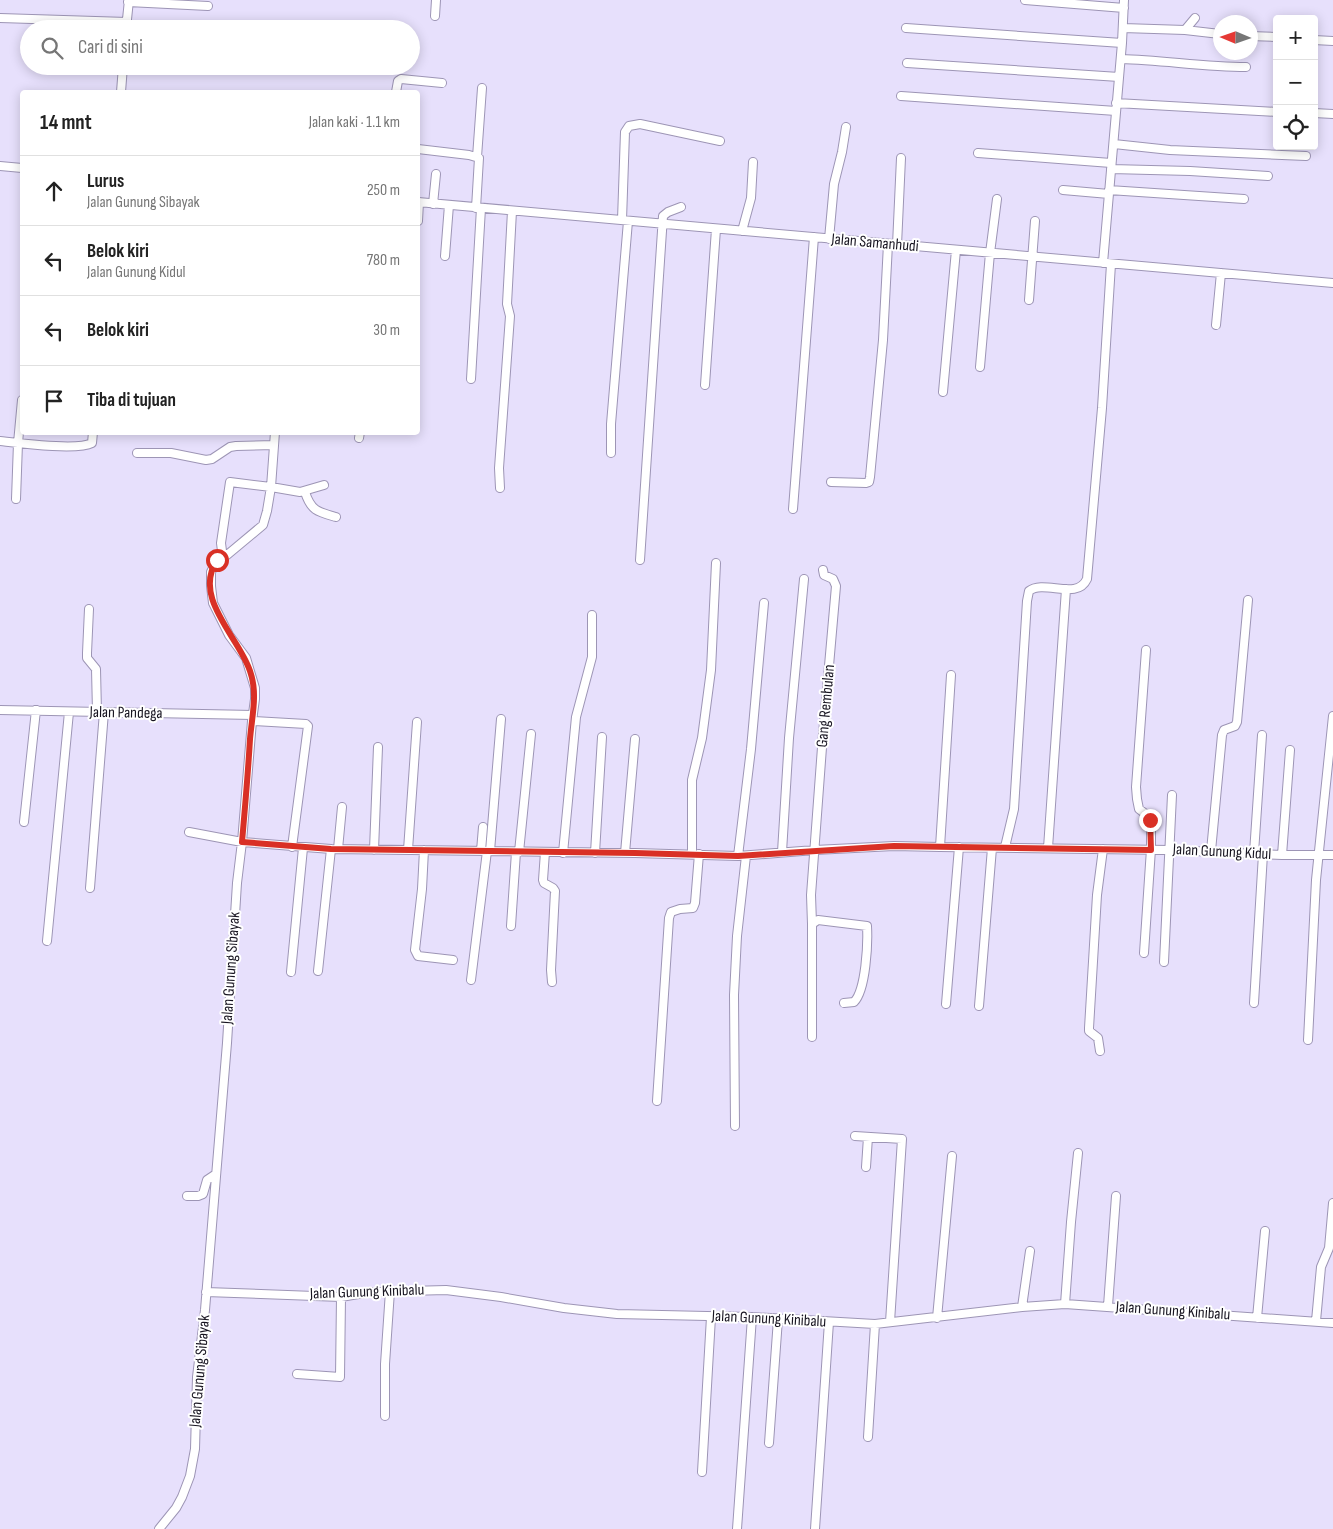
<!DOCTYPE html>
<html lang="id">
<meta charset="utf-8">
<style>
:root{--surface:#fff;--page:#f6f6f6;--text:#222;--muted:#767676;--line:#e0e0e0}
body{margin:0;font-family:"Sofia Sans Condensed",sans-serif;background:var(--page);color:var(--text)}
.controls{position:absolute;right:15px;top:15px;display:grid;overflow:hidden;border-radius:5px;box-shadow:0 2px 12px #0003}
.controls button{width:45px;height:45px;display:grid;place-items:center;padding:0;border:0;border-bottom:1px solid var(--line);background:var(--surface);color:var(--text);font:25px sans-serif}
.compass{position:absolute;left:1213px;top:15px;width:45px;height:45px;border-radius:50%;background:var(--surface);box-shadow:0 2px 12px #0003;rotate:272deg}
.stop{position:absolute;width:15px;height:15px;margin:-11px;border:4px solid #d93025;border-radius:50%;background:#fff}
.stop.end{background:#d93025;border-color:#fff;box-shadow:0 1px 5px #0008}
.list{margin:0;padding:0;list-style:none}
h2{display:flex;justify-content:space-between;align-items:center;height:65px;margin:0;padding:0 20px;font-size:21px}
h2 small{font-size:16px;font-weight:400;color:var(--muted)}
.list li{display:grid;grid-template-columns:32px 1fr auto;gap:15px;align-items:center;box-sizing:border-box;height:70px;padding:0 20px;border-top:1px solid var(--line)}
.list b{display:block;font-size:19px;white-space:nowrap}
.list p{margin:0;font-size:16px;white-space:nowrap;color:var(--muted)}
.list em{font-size:16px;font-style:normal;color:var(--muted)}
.icon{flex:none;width:28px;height:28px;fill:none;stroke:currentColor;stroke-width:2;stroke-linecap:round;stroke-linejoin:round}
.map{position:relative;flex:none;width:1333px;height:1529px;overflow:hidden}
.search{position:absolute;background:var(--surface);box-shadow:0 2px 12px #0003;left:20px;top:20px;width:400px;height:55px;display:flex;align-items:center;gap:12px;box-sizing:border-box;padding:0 18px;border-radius:28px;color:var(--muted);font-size:19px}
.panel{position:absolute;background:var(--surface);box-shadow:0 2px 12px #0003;left:20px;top:90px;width:400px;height:345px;border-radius:5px}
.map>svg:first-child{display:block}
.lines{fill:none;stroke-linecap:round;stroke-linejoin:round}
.minor-casing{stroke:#9d95b5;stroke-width:10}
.minor{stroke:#fff;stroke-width:8}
.route{stroke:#d93025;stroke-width:6}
.labels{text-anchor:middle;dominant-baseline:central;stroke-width:4;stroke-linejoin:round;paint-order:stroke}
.street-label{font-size:16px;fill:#171420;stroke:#fff}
</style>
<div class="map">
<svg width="1333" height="1529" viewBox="0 0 1333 1529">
<rect width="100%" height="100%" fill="#e7e0fc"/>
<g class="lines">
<!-- minor casing -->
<g class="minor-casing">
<path id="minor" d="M 1025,0 L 1124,8
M 128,2 L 208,6
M 435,16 L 436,0
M 0,18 L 127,22
M 906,28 L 1122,43
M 1123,28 L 1185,30 L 1195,18
M 126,29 L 129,0
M 1185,30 L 1220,34
M 1250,36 L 1277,37
M 1314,40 L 1333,41
M 1121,59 C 1163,60 1204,67 1246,67
M 907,63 L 1119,77
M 121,92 L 123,66
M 396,92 L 398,81 L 401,79 L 442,83
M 901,96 L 1116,111
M 1116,103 L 1277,112
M 1314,113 L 1333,114
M 1114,144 L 1170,150 L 1306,156
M 418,149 L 469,155 L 479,158 L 476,208
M 978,153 L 1111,163
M 477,157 L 482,88
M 0,166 L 22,168
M 1111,169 L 1190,171 L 1268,176
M 1063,190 L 1109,194
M 1109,190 L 1244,199
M 418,202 L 1333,283
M 433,204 L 436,174
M 622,220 L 625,132 L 629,126 L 640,124 L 720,141
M 418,221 L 419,202
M 742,231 L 751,198 L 753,162
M 829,239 L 834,184 L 842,152 L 846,127
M 897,245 L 901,158
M 445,256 L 449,205
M 1103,263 L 1122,43 L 1124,0
M 1029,300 L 1035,221
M 1216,325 L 1221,273
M 980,367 L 990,253 L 997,199
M 471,379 L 481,208
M 705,385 L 716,229
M 943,392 L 956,250
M 359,438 L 360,432
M 0,441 C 18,443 77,451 92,443 L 93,432
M 137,453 L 171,453 L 206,460 L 212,459 L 230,447 L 236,446 L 274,445
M 611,453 L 611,424 L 628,221
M 831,482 L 866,483 L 869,482 L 870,477 L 883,340 L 888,244
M 500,488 L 499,468 L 510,316 L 507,304 L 512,211
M 305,492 C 311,511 318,512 336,517
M 16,499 L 18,443 L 22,400
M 793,509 L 814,237
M 227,555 L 222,551 L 221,543 L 230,482 L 271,487 L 300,492 L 324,485
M 640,560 L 663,216 L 668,212 L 681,207
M 823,570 L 824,575 L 833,579 L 836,586 L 823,734 L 811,895 L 812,924 L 818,920 L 867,926 C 868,943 866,990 854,1002 L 844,1003
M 89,609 L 87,653 L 87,658 L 96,669 L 97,712
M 0,710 L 253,715
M 252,721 L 306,724 L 308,726 L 292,847
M 24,822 L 36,710
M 189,832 L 242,842 L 331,849 L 635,853 L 738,856 L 815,850 L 894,846 L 940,847 L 1170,850 L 1282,855 L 1333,855
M 940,847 L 951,675
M 1005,847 L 1014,809 L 1027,601 L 1029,591 C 1044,579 1077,601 1087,579 L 1102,408 L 1111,264
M 1048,848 L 1066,589
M 338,849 L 342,807
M 374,850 L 378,747
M 408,850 L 417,722
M 424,850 L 422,889 L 415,950 L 418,956 L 453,960
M 481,851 L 483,827
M 490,851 L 501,719
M 1211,851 L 1222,735 L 1224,730 L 1235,726 L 1237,722 L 1248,600
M 519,852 L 531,734
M 545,852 L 543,880 L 544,883 L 553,888 L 555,891 L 551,970 L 552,982
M 782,852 L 789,738 L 804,579
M 563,853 L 576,717 L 592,657 L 592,615
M 595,853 L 602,737
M 625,853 L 635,739
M 1254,853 L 1262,735
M 692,854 L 692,780 L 702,738 L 711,670 L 716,563
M 1282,855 L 1290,750
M 738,856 L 751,749 L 764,603
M 90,888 L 104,712
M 812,924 L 812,1037
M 511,926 L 516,852
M 47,941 L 69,712
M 1144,953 L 1151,849 L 1151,824 L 1147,815 L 1139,809 L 1137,799 L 1136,787 L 1146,650
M 1164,962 L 1172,795
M 318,971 L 331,849
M 291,972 L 303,848
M 471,980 L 487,851
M 1254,1003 L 1263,854
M 946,1004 L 959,847
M 979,1006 L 992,848
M 1308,1040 L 1316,880 L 1333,716
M 1100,1051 L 1098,1038 L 1089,1031 L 1089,1028 L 1097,895 L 1103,849
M 657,1101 L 669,918 L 671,912 L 680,909 L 693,908 L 695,903 L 699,854
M 735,1126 L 734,995 L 737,936 L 746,856
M 855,1136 L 902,1139 L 890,1322
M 866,1167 L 868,1137
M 187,1196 L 198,1196 L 203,1194 L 207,1180 L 216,1174
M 206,1292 L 341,1297 L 370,1292 L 446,1290 L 501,1297 L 564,1308 L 617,1314 L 752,1317 L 875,1324 L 1022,1307 L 1065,1304 L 1333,1323
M 1065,1304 L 1071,1222 L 1078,1153
M 1108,1306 L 1116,1196
M 1022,1307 L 1030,1251
M 937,1318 L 952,1156
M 1257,1318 L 1265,1231
M 1316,1321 L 1321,1267 L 1329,1248 L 1333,1203
M 297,1374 L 340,1377 L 341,1297
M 385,1416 L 385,1364 L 390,1291
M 868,1437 L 875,1324
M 769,1443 L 778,1319
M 702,1472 L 711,1317
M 159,1529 L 176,1508 L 182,1497 L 190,1476 L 195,1449 L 197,1377 L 205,1310 L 227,1043 L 237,883 L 242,842 L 252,721 L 255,699 L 255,688 L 246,658 L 229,635 L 213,603 L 211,586 L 211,572 L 217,560 L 227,555 L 263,525 L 267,511 L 271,487 L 275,432
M 737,1529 L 752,1317
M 815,1529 L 829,1322"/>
</g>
<!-- minor -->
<use href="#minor" class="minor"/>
</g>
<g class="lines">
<!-- route -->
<path class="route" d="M 217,560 C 192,598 239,637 250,671 C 258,694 252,715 250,739 C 248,773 245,808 242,842 L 331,849 L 635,853 L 738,856 L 894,846 L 1151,850 L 1150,820"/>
</g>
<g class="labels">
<!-- street labels -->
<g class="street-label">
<text transform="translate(875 243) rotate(5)">Jalan Samanhudi</text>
<text transform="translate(826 706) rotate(-85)">Gang Rembulan</text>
<text transform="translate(126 713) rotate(1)">Jalan Pandega</text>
<text transform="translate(1222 852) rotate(3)">Jalan Gunung Kidul</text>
<text transform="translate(231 968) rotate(-86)">Jalan Gunung Sibayak</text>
<text transform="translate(367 1292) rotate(-2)">Jalan Gunung Kinibalu</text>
<text transform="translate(1173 1311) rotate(4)">Jalan Gunung Kinibalu</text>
<text transform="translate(769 1319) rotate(3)">Jalan Gunung Kinibalu</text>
<text transform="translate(200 1371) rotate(-85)">Jalan Gunung Sibayak</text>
</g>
</g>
</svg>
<div class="controls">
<button>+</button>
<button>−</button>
<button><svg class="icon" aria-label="locate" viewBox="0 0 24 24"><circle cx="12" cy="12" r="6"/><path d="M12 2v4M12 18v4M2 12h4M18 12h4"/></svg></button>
</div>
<svg class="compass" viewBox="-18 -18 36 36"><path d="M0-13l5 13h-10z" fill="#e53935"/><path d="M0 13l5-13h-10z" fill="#767676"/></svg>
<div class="stop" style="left:217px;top:560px"></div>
<div class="stop end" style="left:1150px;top:820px"></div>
<div class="search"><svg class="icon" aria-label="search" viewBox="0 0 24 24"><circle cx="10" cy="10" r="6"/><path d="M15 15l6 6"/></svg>Cari di sini</div>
<section class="panel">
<h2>14 mnt<small>Jalan kaki · 1.1 km</small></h2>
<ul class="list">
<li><svg class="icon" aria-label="ahead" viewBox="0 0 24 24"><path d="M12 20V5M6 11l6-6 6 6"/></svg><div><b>Lurus</b><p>Jalan Gunung Sibayak</p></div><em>250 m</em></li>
<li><svg class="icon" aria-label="left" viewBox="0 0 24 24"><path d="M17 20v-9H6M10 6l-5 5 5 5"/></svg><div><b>Belok kiri</b><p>Jalan Gunung Kidul</p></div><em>780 m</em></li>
<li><svg class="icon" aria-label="left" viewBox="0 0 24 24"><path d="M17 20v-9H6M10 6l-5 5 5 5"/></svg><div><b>Belok kiri</b></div><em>30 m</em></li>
<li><svg class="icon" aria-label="arrive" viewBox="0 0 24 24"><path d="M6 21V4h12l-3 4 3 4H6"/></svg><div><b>Tiba di tujuan</b></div></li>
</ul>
</section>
</div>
